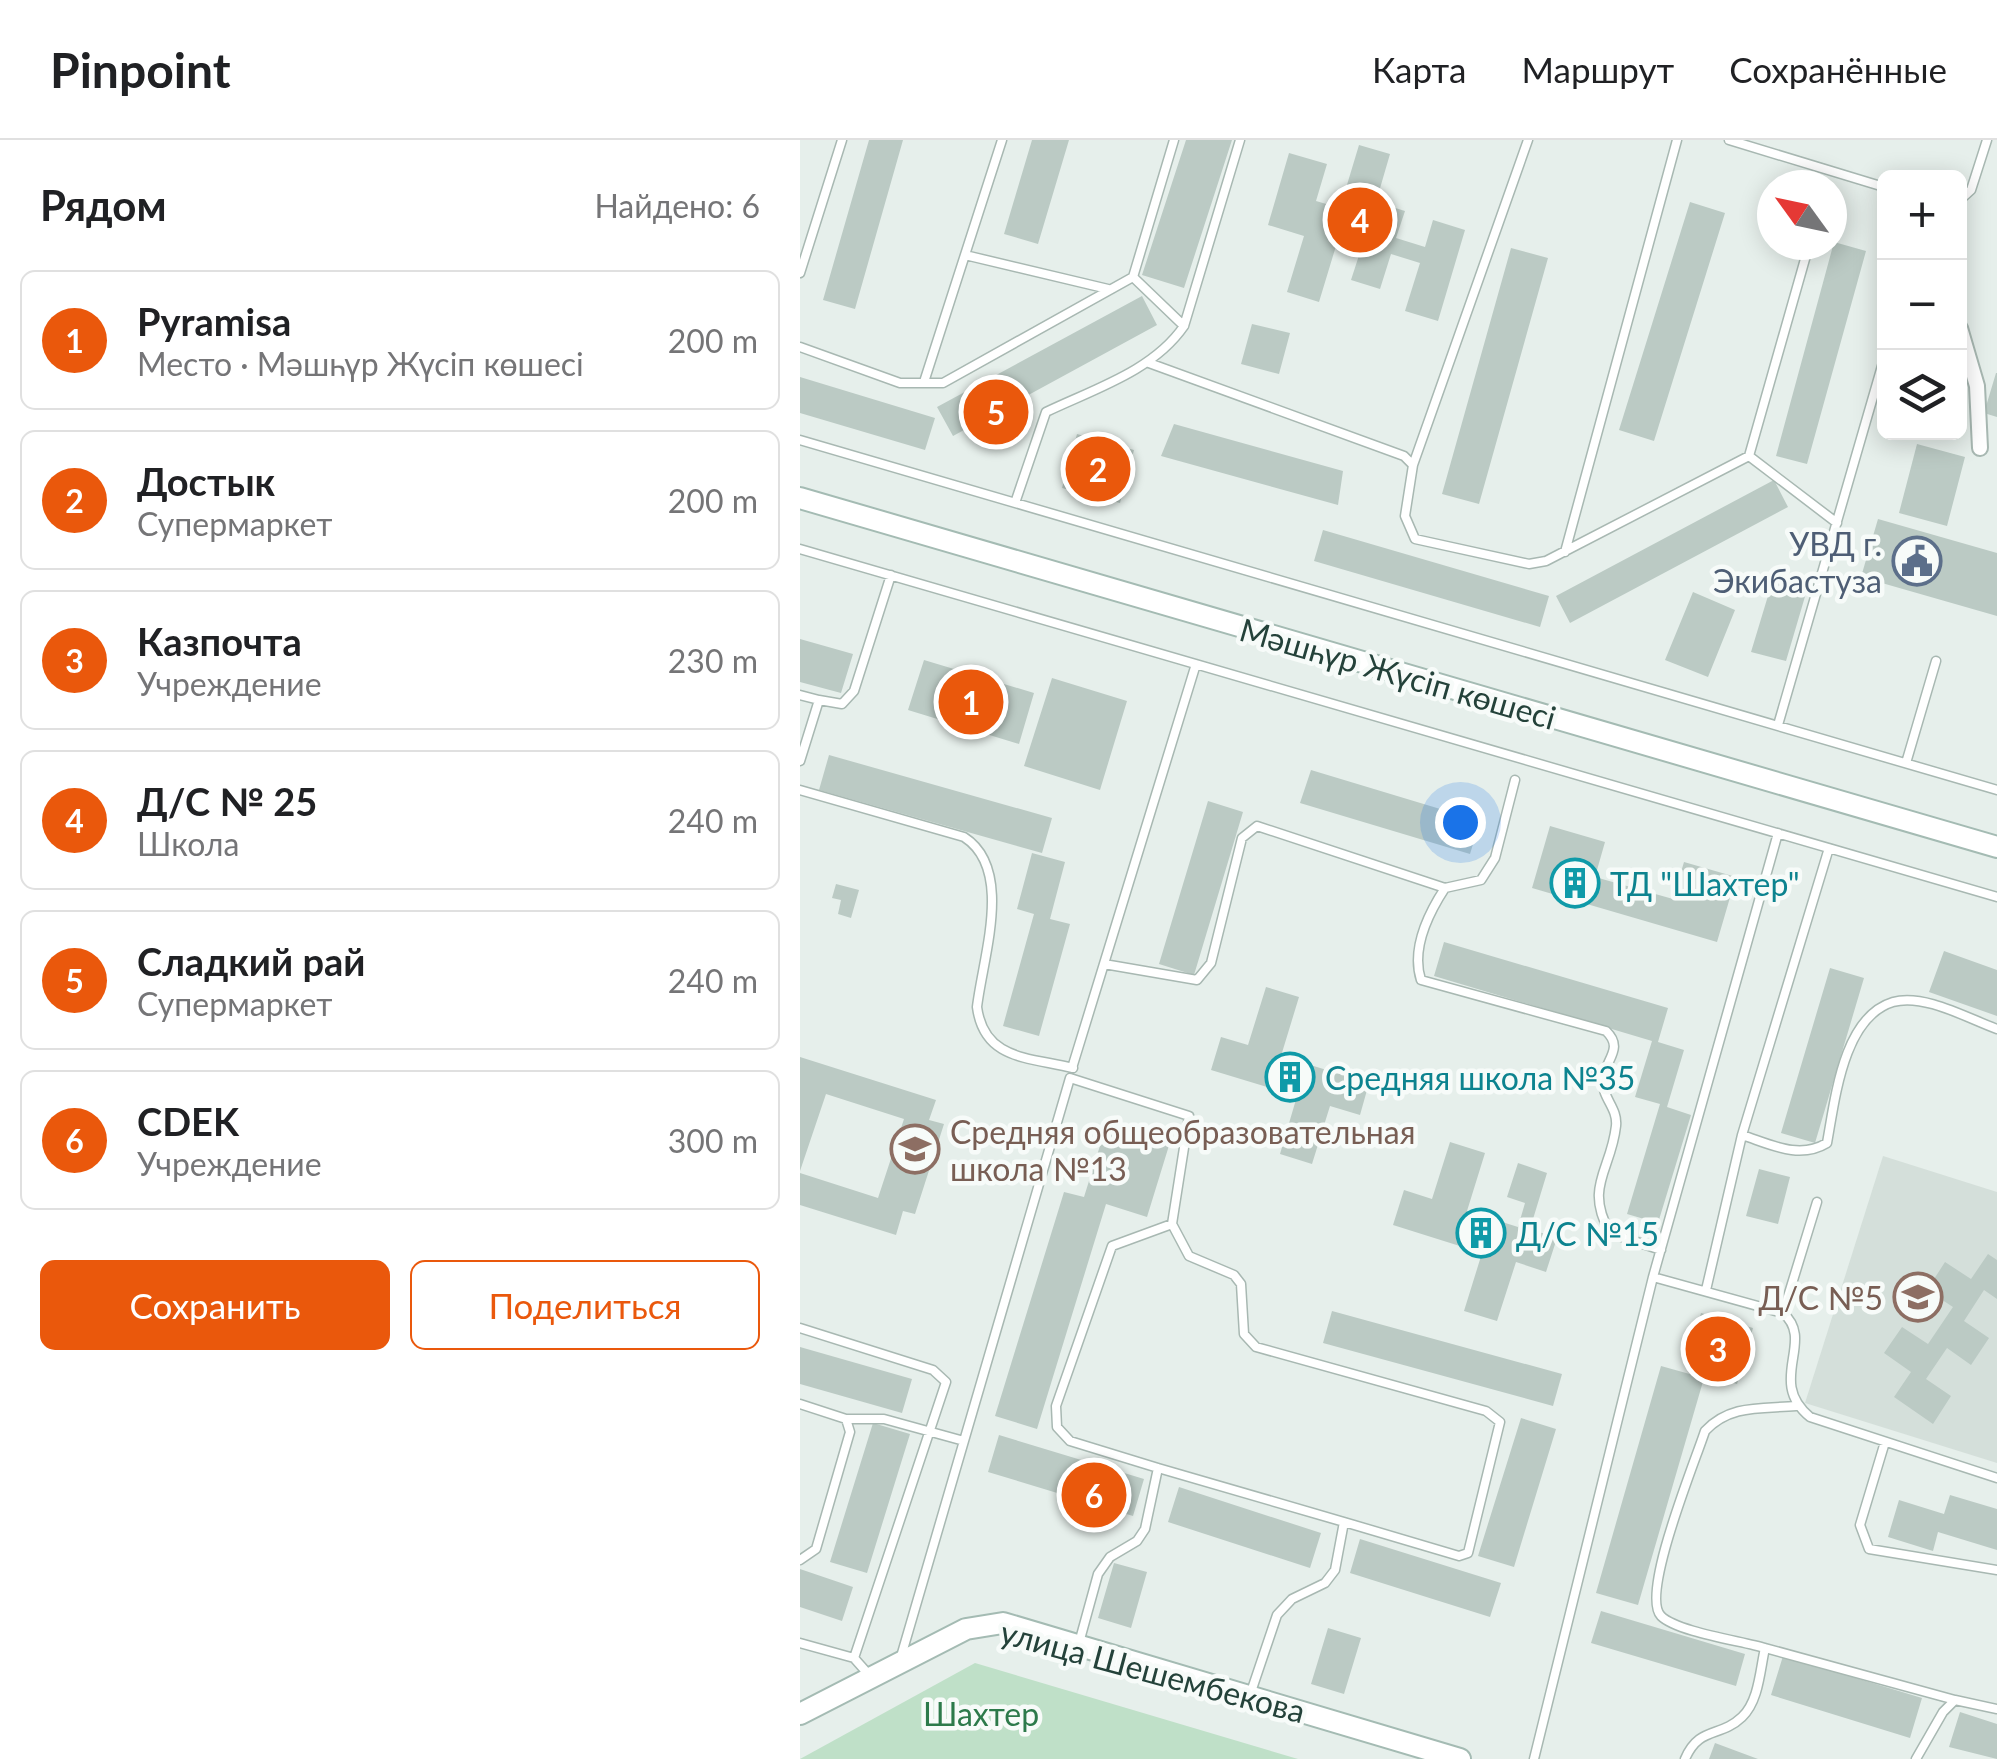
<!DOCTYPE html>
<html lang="ru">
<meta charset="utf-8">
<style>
:root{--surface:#fff;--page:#f6f6f6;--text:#202124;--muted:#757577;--line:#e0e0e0;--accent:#ea580c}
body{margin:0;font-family:Lato,sans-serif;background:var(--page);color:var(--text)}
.controls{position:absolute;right:30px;top:30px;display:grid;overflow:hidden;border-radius:15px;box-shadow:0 5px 25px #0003}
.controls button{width:90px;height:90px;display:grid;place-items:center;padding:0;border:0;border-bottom:2px solid var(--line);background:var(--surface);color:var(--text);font:50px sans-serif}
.compass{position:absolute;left:957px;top:30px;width:90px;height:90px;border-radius:50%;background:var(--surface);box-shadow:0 5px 25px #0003;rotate:303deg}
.you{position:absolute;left:660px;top:682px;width:35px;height:35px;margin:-25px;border:8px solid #fff;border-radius:50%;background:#1a73e8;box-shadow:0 0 0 15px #1a73e833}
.badge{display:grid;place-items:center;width:65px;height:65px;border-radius:50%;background:var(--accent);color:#fff;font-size:32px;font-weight:700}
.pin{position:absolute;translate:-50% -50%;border:5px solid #fff;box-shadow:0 2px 10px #0006}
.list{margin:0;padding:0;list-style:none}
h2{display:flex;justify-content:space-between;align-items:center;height:130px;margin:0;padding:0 40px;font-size:42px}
h2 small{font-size:32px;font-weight:400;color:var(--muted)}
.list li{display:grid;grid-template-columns:65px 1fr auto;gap:30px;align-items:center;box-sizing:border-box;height:140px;margin:0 20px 20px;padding:0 20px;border:2px solid var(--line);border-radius:15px}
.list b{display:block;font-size:38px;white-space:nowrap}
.list p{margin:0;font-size:32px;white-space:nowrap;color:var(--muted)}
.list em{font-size:32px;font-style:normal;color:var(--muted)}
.actions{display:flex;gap:20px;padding:30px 40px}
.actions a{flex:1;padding:22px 0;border:2px solid var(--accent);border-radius:15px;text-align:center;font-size:35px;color:var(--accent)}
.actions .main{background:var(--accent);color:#fff}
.icon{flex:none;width:55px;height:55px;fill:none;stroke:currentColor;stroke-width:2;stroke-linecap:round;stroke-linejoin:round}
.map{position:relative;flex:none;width:1197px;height:1619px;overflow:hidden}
header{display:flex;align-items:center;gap:60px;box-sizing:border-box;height:140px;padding:0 50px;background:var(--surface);border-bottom:2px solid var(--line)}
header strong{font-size:48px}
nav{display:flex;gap:55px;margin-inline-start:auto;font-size:35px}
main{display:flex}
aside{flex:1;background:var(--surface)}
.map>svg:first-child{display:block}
.built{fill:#d4dfda}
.green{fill:#bfe0c8}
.building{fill:#bbcac4}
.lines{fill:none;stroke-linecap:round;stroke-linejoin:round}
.lane-casing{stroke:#a8b8b2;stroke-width:11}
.street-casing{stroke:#a8b8b2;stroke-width:18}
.secondary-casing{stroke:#a4bbb3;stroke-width:24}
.lane{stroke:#fff;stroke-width:8}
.street{stroke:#fff;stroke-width:14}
.secondary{stroke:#fff;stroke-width:20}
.labels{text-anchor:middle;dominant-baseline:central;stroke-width:9;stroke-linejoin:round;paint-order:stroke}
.service-label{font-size:32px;fill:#4e5e75;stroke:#f7fbf9;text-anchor:end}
.street-label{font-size:32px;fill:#24423a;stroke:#f7fbf9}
.culture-label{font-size:32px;fill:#0d838f;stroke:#f7fbf9;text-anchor:start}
.education-label{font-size:32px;fill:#785e54;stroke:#f7fbf9;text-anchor:start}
.park-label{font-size:32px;fill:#2d7a4b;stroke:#f7fbf9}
</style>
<header>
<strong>Pinpoint</strong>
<nav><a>Карта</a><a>Маршрут</a><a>Сохранённые</a></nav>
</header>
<main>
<aside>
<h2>Рядом<small>Найдено: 6</small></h2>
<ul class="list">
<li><span class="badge">1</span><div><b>Pyramisa</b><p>Место · Мәшһүр Жүсіп көшесі</p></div><em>200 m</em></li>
<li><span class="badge">2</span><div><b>Достык</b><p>Супермаркет</p></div><em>200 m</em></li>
<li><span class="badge">3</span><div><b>Казпочта</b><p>Учреждение</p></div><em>230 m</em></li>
<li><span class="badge">4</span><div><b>Д/С № 25</b><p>Школа</p></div><em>240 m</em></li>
<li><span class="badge">5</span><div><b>Сладкий рай</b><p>Супермаркет</p></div><em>240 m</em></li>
<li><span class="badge">6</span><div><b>CDEK</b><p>Учреждение</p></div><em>300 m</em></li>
</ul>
<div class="actions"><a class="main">Сохранить</a><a>Поделиться</a></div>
</aside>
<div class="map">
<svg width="1197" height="1619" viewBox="0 0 1197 1619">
<rect width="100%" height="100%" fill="#e6efeb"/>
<!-- built -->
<path class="built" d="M 1083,1016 L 1197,1052 L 1197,1323 L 1005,1263 Z"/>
<!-- green -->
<path class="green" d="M 175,1523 L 498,1619 L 0,1619 Z"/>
<!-- building -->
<path class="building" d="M 69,0 L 103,0 L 55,169 L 23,160 Z
M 232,0 L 269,0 L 238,104 L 204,94 Z
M 386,0 L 432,0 L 384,148 L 342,135 Z
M 559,5 L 590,14 L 576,62 L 605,71 L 596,98 L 625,107 L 633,80 L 665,90 L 638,181 L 605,171 L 620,123 L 591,114 L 580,149 L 551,140 L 563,103 L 539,96 L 519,162 L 487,152 L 504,96 L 468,85 L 489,13 L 527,24 L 516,61 L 540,68 Z
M 890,62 L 925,73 L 854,301 L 819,290 Z
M 1034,102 L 1066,111 L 1007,324 L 976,316 Z
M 711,108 L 748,118 L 679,364 L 642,354 Z
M 342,156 L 357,185 L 153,296 L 137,267 Z
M 452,184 L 490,193 L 479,234 L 441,224 Z
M 1196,233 L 1197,233 L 1197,277 L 1184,273 Z
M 0,237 L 135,278 L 125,310 L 0,273 Z
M 374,284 L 543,331 L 538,365 L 361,316 Z
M 277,294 L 334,310 L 320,363 L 262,348 Z
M 1117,304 L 1165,317 L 1147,386 L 1099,373 Z
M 974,340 L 988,367 L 770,483 L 756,456 Z
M 1078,379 L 1197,413 L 1197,476 L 1061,437 Z
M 523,390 L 749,456 L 740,487 L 514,421 Z
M 974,436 L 1009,443 L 986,521 L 951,512 Z
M 893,452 L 935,470 L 908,537 L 865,520 Z
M 0,499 L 53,514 L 41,553 L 0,542 Z
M 124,520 L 234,553 L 219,604 L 108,570 Z
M 252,538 L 327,561 L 300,650 L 224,626 Z
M 29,615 L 252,678 L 242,713 L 19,650 Z
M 511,630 L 680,681 L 670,714 L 500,663 Z
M 408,661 L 443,672 L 394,835 L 359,824 Z
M 750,686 L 805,702 L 795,737 L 873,759 L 884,722 L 936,737 L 917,802 L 732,748 Z
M 232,713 L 265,722 L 250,779 L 270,784 L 239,896 L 203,886 L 234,774 L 217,769 Z
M 36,744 L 59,750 L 51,778 L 38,774 L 41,760 L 32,758 Z
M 644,802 L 868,868 L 858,902 L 884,910 L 867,967 L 891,975 L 858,1083 L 827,1074 L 860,964 L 835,957 L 852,901 L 634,836 Z
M 1144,811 L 1197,830 L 1197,876 L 1129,852 Z
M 1030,828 L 1064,838 L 1015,1003 L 981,993 Z
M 466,847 L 499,857 L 481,916 L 569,943 L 560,975 L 530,966 L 512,1024 L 480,1014 L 497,956 L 411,930 L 421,897 L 448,905 Z
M 0,917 L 136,960 L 129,980 L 144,984 L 115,1074 L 103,1071 L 96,1095 L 0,1065 L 0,1033 L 78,1058 L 104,979 L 26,954 L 0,1031 Z
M 308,980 L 371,999 L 347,1077 L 306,1064 L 237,1289 L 195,1276 L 264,1052 L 284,1057 Z
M 650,1002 L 685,1013 L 667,1071 L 718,1087 L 725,1063 L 707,1057 L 718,1023 L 747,1033 L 730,1089 L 757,1098 L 746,1132 L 716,1122 L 697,1181 L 664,1171 L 682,1113 L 593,1085 L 604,1050 L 632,1059 Z
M 959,1029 L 990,1037 L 978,1084 L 946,1076 Z
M 1188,1114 L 1197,1120 L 1197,1159 L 1184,1150 L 1164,1181 L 1189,1198 L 1171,1225 L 1147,1208 L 1126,1239 L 1151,1256 L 1133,1284 L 1094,1257 L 1111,1232 L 1084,1213 L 1102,1187 L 1128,1204 L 1153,1167 L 1127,1150 L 1145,1122 L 1171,1139 Z
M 532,1171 L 762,1234 L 753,1266 L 523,1203 Z
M 901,1173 L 953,1188 L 937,1244 L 886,1229 Z
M 0,1207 L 112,1239 L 102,1273 L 0,1244 Z
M 861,1226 L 904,1238 L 838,1465 L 796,1453 Z
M 721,1278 L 756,1289 L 714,1427 L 678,1416 Z
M 73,1283 L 110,1294 L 67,1433 L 30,1422 Z
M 199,1295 L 344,1339 L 333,1376 L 188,1332 Z
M 379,1347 L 521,1393 L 510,1428 L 368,1382 Z
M 1150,1355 L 1197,1369 L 1197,1410 L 1138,1392 L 1133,1411 L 1088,1397 L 1099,1360 L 1144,1374 Z
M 560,1399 L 701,1443 L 690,1477 L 550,1433 Z
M 314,1423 L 347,1432 L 331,1488 L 298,1478 Z
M 0,1429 L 53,1447 L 42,1481 L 0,1467 Z
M 801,1471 L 945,1514 L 936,1546 L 791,1503 Z
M 528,1488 L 561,1498 L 544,1554 L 511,1544 Z
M 983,1516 L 1122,1558 L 1110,1598 L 971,1555 Z
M 1160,1572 L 1197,1584 L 1197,1619 L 1149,1607 Z
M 915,1603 L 958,1619 L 909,1619 Z"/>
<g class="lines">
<!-- lane casing -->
<g class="lane-casing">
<path id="lane" d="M 929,0 L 1084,47
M 1160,60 L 1171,50 L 1187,0
M 1009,105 L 949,316 L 1037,383
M 165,115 L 308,149
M 0,133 L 42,0
M 333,137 L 384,186
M 0,207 L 100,243 L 143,243 L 333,137 L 374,0
M 349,223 L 604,316 L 613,325 L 605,376 L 615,399 L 729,424 L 746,421 L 949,316
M 124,242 L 202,0
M 0,300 L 1197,650
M 613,325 L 728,0
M 216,360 L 246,272 C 294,249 353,231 384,186 L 440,0
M 0,409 L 1197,757
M 765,412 L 877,0
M 0,555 L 19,560
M 978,585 L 1084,219
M 0,621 L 19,560 L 42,564 L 54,551 L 91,435
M 1106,623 L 1136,521
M 715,640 L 695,718 L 681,740 L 645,748 C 628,774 611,809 621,840 L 806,891 C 825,909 804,920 803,941 C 802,958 818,968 816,986 C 811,1031 784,1046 810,1093 L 861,1110
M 0,650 L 164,697 C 214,729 183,816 177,867 C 184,920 228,917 273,928
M 978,693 L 853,1137 L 983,1173 C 1016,1201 966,1241 1010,1277 L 1197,1338
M 304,824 L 397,840 L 411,823 L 442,698 L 457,686 L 645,748
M 272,928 L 396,524
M 942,995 C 970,1004 999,1020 1027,1003 C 1035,960 1043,877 1093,862 C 1124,853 1169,879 1197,889
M 906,1150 L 942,995 L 1029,708
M 983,1173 L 1017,1062
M 0,1188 L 133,1230 L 146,1242 L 54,1518
M 0,1264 L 46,1279 L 50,1292 L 16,1409 L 0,1420
M 46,1279 L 84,1279 L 164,1301
M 1085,1302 L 1060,1385 L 1069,1409 L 1197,1430
M 358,1328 L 270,1301 L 257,1287 L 256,1266 L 312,1106 L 372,1084
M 0,1503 L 54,1518 L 70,1536
M 279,1503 L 298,1434 L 310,1417 L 337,1401 L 345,1389 L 358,1328 L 544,1382
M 965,1508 L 1155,1560
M 100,1520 L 270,938 L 389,976 L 372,1084 L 389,1116 L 434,1135 L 441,1144 L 444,1194 L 456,1207 L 686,1271 L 700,1282 L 668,1413 L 659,1416 L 544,1382 L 535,1430 L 525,1443 L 492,1459 L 477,1475 L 450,1555
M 734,1619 L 853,1137
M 885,1619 C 899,1586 920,1598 942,1577 C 959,1561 960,1530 965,1508 C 942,1501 877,1492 861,1476 C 840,1455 895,1322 905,1291 C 930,1264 962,1269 996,1266
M 1116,1619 L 1143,1572 L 1155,1560 L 1197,1569"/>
</g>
<!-- street casing -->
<g class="street-casing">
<path id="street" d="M 1160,188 L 1177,246 L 1180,308"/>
</g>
<!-- secondary casing -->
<g class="secondary-casing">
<path id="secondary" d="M 0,358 L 1197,707
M 0,1574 L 166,1489 L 203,1483 L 660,1619"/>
</g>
<!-- lane -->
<use href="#lane" class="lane"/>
<!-- street -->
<use href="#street" class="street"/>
<!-- secondary -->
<use href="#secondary" class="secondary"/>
</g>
<!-- icons -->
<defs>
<g id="civic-ring" transform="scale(2.5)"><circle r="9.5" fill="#f7fbf9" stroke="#5c6f8a" stroke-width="1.5"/><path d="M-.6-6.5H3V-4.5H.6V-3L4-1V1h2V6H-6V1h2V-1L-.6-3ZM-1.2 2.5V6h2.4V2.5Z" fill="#5c6f8a"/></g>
<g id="building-ring" transform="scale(2.5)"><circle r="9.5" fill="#f7fbf9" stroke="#0f9aa8" stroke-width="1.5"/><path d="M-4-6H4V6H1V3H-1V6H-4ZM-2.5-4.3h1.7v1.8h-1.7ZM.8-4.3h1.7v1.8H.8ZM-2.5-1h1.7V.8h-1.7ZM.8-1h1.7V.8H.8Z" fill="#0f9aa8"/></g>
<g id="school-ring" transform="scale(2.5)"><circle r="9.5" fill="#f7fbf9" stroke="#8d6e63" stroke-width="1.5"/><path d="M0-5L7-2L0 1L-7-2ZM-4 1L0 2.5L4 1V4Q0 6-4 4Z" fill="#8d6e63"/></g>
</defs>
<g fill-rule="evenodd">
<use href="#civic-ring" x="1117" y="421"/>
<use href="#building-ring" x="775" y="743"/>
<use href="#building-ring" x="490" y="937"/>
<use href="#school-ring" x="115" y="1009"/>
<use href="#building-ring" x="681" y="1093"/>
<use href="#school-ring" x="1118" y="1157"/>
</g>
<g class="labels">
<!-- service labels -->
<g class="service-label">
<text x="1082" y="403">УВД г.<tspan x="1082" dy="37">Экибастуза</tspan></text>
</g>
<!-- street labels -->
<g class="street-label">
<text transform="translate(598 533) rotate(16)">Мәшһүр Жүсіп көшесі</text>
<text transform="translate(353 1531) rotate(15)">улица Шешембекова</text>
</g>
<!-- culture labels -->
<g class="culture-label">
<text x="810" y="743">ТД "Шахтер"</text>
<text x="525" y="937">Средняя школа №35</text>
<text x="716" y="1093">Д/С №15</text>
</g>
<!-- education labels -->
<g class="education-label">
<text x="150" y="991">Средняя общеобразовательная<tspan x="150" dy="37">школа №13</tspan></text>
<text x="1083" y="1157" text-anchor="end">Д/С №5</text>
</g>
<!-- park labels -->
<g class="park-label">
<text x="181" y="1573">Шахтер</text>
</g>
</g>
</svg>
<div class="controls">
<button>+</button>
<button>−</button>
<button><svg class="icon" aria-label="layers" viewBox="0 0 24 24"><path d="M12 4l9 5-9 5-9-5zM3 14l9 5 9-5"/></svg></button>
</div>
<svg class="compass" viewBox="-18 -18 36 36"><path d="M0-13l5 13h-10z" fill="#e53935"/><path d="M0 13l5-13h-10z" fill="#757577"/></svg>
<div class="you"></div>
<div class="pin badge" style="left:171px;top:562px">1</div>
<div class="pin badge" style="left:298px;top:329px">2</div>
<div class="pin badge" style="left:918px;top:1209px">3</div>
<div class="pin badge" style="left:560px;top:80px">4</div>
<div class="pin badge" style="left:196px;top:272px">5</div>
<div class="pin badge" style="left:294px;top:1355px">6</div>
</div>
</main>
